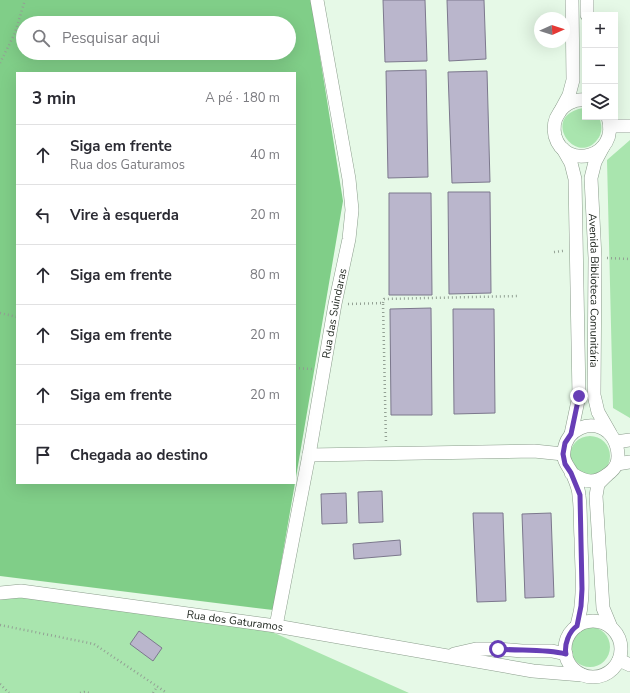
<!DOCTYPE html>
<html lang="pt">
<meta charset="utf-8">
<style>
:root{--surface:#fff;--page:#f2f2f3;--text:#2b2b33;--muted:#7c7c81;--line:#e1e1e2}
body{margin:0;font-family:"Nunito Sans",sans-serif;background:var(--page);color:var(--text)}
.controls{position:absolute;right:12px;top:12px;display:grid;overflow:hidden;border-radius:0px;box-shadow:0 4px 16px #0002}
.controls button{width:36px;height:36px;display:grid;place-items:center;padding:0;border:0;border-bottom:1px solid var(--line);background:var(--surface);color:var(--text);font:20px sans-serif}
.compass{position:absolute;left:534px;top:12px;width:36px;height:36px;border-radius:50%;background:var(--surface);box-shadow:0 4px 16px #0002;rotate:87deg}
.stop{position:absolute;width:12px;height:12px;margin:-9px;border:3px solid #673eb6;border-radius:50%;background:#fff}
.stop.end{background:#673eb6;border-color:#fff;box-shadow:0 1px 4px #0008}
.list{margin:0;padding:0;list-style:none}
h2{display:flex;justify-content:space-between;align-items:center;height:52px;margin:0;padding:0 16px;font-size:17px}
h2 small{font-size:13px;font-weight:400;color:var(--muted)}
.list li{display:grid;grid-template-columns:26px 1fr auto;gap:12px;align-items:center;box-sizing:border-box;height:60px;padding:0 16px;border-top:1px solid var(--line)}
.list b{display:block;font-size:15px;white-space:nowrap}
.list p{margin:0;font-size:13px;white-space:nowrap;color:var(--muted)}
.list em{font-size:13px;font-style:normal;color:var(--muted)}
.icon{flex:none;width:22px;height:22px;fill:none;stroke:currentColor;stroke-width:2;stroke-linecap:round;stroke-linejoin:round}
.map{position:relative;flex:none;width:630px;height:693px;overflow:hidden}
.search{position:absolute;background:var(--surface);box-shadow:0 4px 16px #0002;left:16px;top:16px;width:280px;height:44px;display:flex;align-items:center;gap:10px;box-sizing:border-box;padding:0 14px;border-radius:22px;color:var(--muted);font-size:15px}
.panel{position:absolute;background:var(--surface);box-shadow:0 4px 16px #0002;left:16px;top:72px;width:280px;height:412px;border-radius:0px}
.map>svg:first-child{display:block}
.green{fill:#a9e5ae}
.forest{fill:#80ce88;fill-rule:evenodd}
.building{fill:#bab6cc;stroke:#7c788d}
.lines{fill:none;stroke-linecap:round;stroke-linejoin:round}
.minor-casing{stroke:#8b9d8c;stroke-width:14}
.path{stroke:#93a194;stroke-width:2.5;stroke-dasharray:1 3;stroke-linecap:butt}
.minor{stroke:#fff;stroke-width:13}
.route{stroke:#673eb6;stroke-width:5}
.labels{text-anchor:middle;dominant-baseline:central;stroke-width:3;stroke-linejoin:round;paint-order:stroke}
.street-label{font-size:11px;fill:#1c231c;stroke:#e6f9e7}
</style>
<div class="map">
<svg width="630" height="693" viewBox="0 0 630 693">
<rect width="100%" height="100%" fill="#e6f9e7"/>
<!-- green -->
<path class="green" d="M 583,108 L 585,108 L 585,117 L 599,117 C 602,125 603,133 597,140 C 576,167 539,116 583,108 Z
M 630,140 L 630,418 L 613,408 L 607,160 Z
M570 456a20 20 0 1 1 40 0a20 20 0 1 1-40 0Z
M 0,589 L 270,631 L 409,693 L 0,693 Z
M570 647a20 20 0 1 1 40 0a20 20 0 1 1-40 0Z"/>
<!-- forest -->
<path class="forest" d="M 0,0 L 311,0 L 343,201 L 295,483 L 295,73 L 17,73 L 17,483 L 295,483 L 273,610 L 0,576 ZM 23,23 L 289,23 L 289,53 L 23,53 Z"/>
<!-- building -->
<path class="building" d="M 383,0 L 425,0 L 427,61 L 385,62 Z
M 447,0 L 484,0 L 486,59 L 449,61 Z
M 426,70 L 428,177 L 388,178 L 386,71 Z
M 487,71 L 490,182 L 452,183 L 448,72 Z
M 448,192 L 490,192 L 491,293 L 449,294 Z
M 389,193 L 431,193 L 432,295 L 389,295 Z
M 431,308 L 432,415 L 391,415 L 390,309 Z
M 453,309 L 494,309 L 495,413 L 454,414 Z
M 382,491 L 383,522 L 359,523 L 358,492 Z
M 346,493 L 347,523 L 322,524 L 321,494 Z
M 473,513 L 503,513 L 506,601 L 477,602 Z
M 551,513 L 554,597 L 525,598 L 522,514 Z
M 400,540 L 401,555 L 354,559 L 353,544 Z
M 139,631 L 162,648 L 153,661 L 130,644 Z"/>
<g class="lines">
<!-- minor casing -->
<g class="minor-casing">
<g id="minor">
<path d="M 587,0 L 587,15"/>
<path d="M 585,100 C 575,99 564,104 559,113 C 554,120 553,127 555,136 C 565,171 620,158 608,117"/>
<path d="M 562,108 L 569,95 L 573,80 L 572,0"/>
<path d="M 611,126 L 630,126"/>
<path id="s1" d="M 603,147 L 595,162 L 591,178 L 595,258 L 594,395 L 598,412 L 610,433"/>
<path d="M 563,149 L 571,163 L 575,179 L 579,396 L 571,434"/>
<path d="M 616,442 L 630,440"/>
<path d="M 309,455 L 534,451 L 563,454"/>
<path d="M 617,464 L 630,462"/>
<path d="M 571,473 C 577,477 583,481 591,481 C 600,481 614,472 617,463 C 620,453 616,439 608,432 C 591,418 566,429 564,451 C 562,460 568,466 572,473 C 575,480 579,488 579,496 C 581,510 580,525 581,538 C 581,560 584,583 581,605 C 581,612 578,619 577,626"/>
<path d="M 607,475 L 598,484 L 596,496 L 603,608 L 610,625"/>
<path id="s2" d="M 0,593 L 21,591 L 276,626 L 533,671 L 582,675"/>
<circle cx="593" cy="649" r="28"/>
<path id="s3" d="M 276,626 L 309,455 L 335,304 L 349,239 L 352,210 L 349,179 L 317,0"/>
<path d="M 454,654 L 476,649 L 498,649 L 522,651 L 552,651 L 566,654"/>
<path d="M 619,660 L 630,665"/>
</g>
</g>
<!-- path -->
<path class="path" d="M 0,63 L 15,33 L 25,0
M 554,252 L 563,251
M 607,258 L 630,259
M 383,303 L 384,299 L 519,296
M 348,304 L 383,303 L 386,443
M 0,313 L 17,317
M 295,368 L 312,369
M 0,625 L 94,644 L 167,693
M 0,684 L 9,693
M 80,693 L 84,692 L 90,693
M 153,693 L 157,687"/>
<!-- minor -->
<use href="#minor" class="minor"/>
</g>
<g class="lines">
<!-- route -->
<path class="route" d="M 498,649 C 521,651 544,649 566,654 C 564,645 569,631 577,626 L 581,606 L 582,589 L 580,495 L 571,473 L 565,464 L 563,454 L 565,443 L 571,434 L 579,396"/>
</g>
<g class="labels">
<!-- street labels -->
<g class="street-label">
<text stroke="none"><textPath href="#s1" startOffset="146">Avenida Biblioteca Comunitária</textPath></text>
<text stroke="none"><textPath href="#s3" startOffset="318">Rua das Suindaras</textPath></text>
<text stroke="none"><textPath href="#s2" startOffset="237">Rua dos Gaturamos</textPath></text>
</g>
</g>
</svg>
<div class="controls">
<button>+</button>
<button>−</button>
<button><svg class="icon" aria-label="layers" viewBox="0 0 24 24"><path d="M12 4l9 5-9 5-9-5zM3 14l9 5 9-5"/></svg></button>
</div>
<svg class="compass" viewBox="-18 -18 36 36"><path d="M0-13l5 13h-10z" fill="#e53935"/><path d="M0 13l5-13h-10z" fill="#7c7c81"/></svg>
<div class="stop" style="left:498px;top:649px"></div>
<div class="stop end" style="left:579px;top:396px"></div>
<div class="search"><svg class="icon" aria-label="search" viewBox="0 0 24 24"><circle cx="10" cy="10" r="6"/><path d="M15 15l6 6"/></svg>Pesquisar aqui</div>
<section class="panel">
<h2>3 min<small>A pé · 180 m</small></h2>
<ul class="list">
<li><svg class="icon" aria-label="ahead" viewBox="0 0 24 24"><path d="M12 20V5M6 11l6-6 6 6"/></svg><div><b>Siga em frente</b><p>Rua dos Gaturamos</p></div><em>40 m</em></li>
<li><svg class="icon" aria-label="left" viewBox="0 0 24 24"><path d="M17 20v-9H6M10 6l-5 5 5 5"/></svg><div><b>Vire à esquerda</b></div><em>20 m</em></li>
<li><svg class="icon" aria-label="ahead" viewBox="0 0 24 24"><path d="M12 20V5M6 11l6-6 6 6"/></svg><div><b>Siga em frente</b></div><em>80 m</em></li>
<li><svg class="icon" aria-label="ahead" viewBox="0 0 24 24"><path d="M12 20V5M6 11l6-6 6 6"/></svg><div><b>Siga em frente</b></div><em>20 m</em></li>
<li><svg class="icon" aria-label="ahead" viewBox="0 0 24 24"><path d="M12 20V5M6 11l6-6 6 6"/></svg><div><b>Siga em frente</b></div><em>20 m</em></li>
<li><svg class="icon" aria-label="arrive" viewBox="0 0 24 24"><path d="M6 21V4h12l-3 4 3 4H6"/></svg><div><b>Chegada ao destino</b></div></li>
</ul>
</section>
</div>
